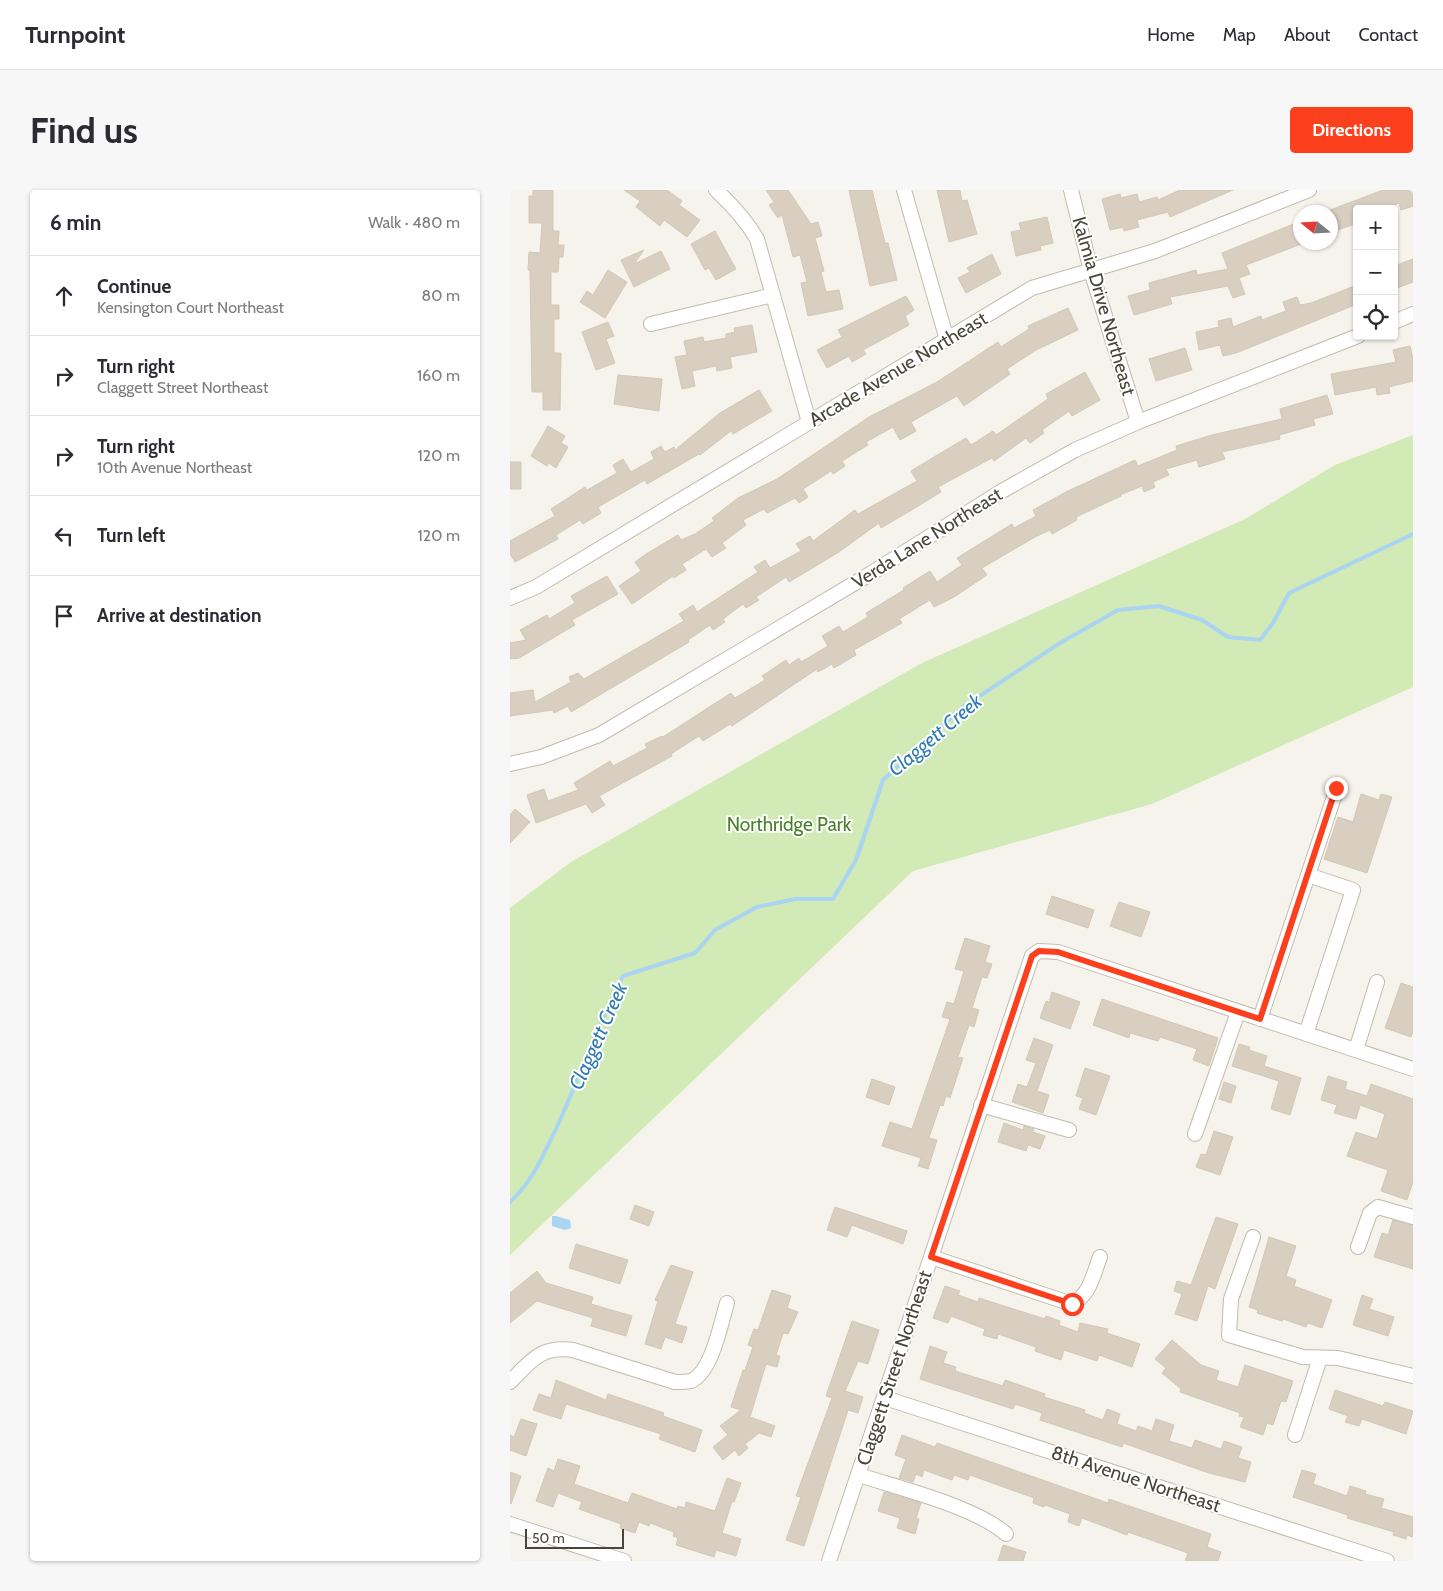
<!DOCTYPE html>
<meta charset="utf-8">
<style>
:root{--surface:#fff;--page:#f7f7f7;--text:#2b2b33;--muted:#7c7c81;--line:#e1e1e2;--accent:#fc3f1d}
body{margin:0;font-family:Cabin,sans-serif;background:var(--page);color:var(--text)}
.controls{position:absolute;right:15px;top:15px;display:grid;overflow:hidden;border-radius:5px;box-shadow:0 1px 4px #0004}
.controls button{width:45px;height:45px;display:grid;place-items:center;padding:0;border:0;border-bottom:1px solid var(--line);background:var(--surface);color:var(--text);font:25px sans-serif}
.compass{position:absolute;left:783px;top:15px;width:45px;height:45px;border-radius:50%;background:var(--surface);box-shadow:0 1px 4px #0004;rotate:288deg}
.scale{position:absolute;left:15px;bottom:12px;width:99px;box-sizing:border-box;padding-left:5px;border:2px solid #4b4439;border-top:0;font-size:14px;line-height:18px;white-space:nowrap;color:#4b4439;-webkit-text-stroke:4px #fff;paint-order:stroke}
.stop{position:absolute;width:15px;height:15px;margin:-11px;border:4px solid #fc3f1d;border-radius:50%;background:#fff}
.stop.end{background:#fc3f1d;border-color:#fff;box-shadow:0 1px 5px #0008}
.list{margin:0;padding:0;list-style:none}
h2{display:flex;justify-content:space-between;align-items:center;height:65px;margin:0;padding:0 20px;font-size:21px}
h2 small{font-size:16px;font-weight:400;color:var(--muted)}
.list li{display:grid;grid-template-columns:32px 1fr auto;gap:15px;align-items:center;box-sizing:border-box;height:80px;padding:0 20px;border-top:1px solid var(--line)}
.list b{display:block;font-size:19px;white-space:nowrap}
.list p{margin:0;font-size:16px;white-space:nowrap;color:var(--muted)}
.list em{font-size:16px;font-style:normal;color:var(--muted)}
.icon{flex:none;width:28px;height:28px;fill:none;stroke:currentColor;stroke-width:2;stroke-linecap:round;stroke-linejoin:round}
.map{position:relative;flex:none;width:903px;height:1371px;overflow:hidden;border-radius:5px}
header{display:flex;align-items:center;gap:30px;box-sizing:border-box;height:70px;padding:0 25px;background:var(--surface);border-bottom:1px solid var(--line)}
header strong{font-size:24px}
nav{display:flex;gap:28px;margin-inline-start:auto;font-size:18px}
.intro{display:flex;align-items:center;justify-content:space-between;box-sizing:border-box;height:120px;padding:0 30px}
h1{margin:0;font-size:35px}
.button{padding:12px 22px;border-radius:5px;background:var(--accent);color:#fff;font-size:18px;font-weight:700}
main{display:flex;gap:30px;padding:0 30px}
aside{flex:1;background:var(--surface);border-radius:5px;box-shadow:0 1px 4px #0004}
.map>svg:first-child{display:block}
.green{fill:#d2eab5}
.water{fill:#a9d4f2}
.lines{fill:none;stroke-linecap:round;stroke-linejoin:round}
.stream{stroke:#a9d4f2;stroke-width:4}
.building{fill:#d8cfc1;stroke:#d3c7b4}
.minor-casing{stroke:#c2bbae;stroke-width:16}
.minor{stroke:#fff;stroke-width:14}
.route{stroke:#fc3f1d;stroke-width:6}
.labels{text-anchor:middle;dominant-baseline:central;stroke-width:4;stroke-linejoin:round;paint-order:stroke}
.street-label{font-size:19px;fill:#4b4439;stroke:#fff}
.park-label{font-size:19px;fill:#4a7f2a;stroke:#fff}
.water-label{font-size:20px;font-style:italic;fill:#2e7ab2;stroke:#fff}
</style>
<header>
<strong>Turnpoint</strong>
<nav><a>Home</a><a>Map</a><a>About</a><a>Contact</a></nav>
</header>
<div class="intro"><h1>Find us</h1><a class="button">Directions</a></div>
<main>
<aside>
<h2>6 min<small>Walk · 480 m</small></h2>
<ul class="list">
<li><svg class="icon" aria-label="ahead" viewBox="0 0 24 24"><path d="M12 20V5M6 11l6-6 6 6"/></svg><div><b>Continue</b><p>Kensington Court Northeast</p></div><em>80 m</em></li>
<li><svg class="icon" aria-label="right" viewBox="0 0 24 24"><path d="M7 20v-9h11M14 6l5 5-5 5"/></svg><div><b>Turn right</b><p>Claggett Street Northeast</p></div><em>160 m</em></li>
<li><svg class="icon" aria-label="right" viewBox="0 0 24 24"><path d="M7 20v-9h11M14 6l5 5-5 5"/></svg><div><b>Turn right</b><p>10th Avenue Northeast</p></div><em>120 m</em></li>
<li><svg class="icon" aria-label="left" viewBox="0 0 24 24"><path d="M17 20v-9H6M10 6l-5 5 5 5"/></svg><div><b>Turn left</b></div><em>120 m</em></li>
<li><svg class="icon" aria-label="arrive" viewBox="0 0 24 24"><path d="M6 21V4h12l-3 4 3 4H6"/></svg><div><b>Arrive at destination</b></div></li>
</ul>
</aside>
<div class="map">
<svg width="903" height="1371" viewBox="0 0 903 1371">
<rect width="100%" height="100%" fill="#f6f3ec"/>
<!-- green -->
<path class="green" d="M 903,245 L 903,497 L 642,614 L 403,681 L 0,1065 L 0,718 L 61,672 L 412,473 L 735,329 L 825,275 Z"/>
<!-- water -->
<path class="water" d="M 42,1026 L 46,1026 L 60,1030 L 61,1038 L 55,1040 L 42,1036 Z"/>
<g class="lines">
<!-- stream -->
<path class="stream" d="M 0,1012 C 24,989 30,971 45,941 C 69,890 87,836 113,786 L 185,763 L 205,740 L 247,717 L 285,709 L 323,709 L 346,670 L 373,590 L 453,517 L 550,453 L 608,420 L 649,416 L 692,430 L 718,447 L 750,450 L 763,433 L 779,403 L 903,344"/>
</g>
<!-- building -->
<path class="building" d="M 23,0 L 43,0 L 43,41 L 49,41 L 48,55 L 54,55 L 53,67 L 49,67 L 48,82 L 41,82 L 41,115 L 49,115 L 49,129 L 44,129 L 44,163 L 51,163 L 50,220 L 33,220 L 33,202 L 22,202 L 20,80 L 18,80 L 19,62 L 30,63 L 32,33 L 19,33 L 19,6 L 23,6 Z
M 114,0 L 157,0 L 172,11 L 169,15 L 190,30 L 177,47 L 154,30 L 150,36 L 140,28 L 126,17 L 130,11 Z
M 256,0 L 278,0 L 301,34 L 308,32 L 312,46 L 305,48 L 314,81 L 311,82 L 316,102 L 329,100 L 333,119 L 298,126 L 291,93 L 297,92 L 290,65 L 283,67 L 272,25 L 268,28 L 259,15 L 264,12 Z
M 339,0 L 362,0 L 375,53 L 378,53 L 387,90 L 360,96 Z
M 427,0 L 450,0 L 452,11 L 457,10 L 467,44 L 439,52 Z
M 670,0 L 723,0 L 660,27 L 658,22 L 627,30 L 629,37 L 614,41 L 613,37 L 600,40 L 592,9 L 610,4 L 611,8 L 627,4 L 629,12 L 647,7 L 648,10 Z
M 873,0 L 903,0 L 903,16 L 891,20 L 889,13 L 874,19 L 847,19 L 847,33 L 820,43 L 820,20 Z
M 537,27 L 543,53 L 530,56 L 531,60 L 506,66 L 501,42 L 511,40 L 509,33 Z
M 786,33 L 790,45 L 790,52 L 794,53 L 736,75 L 740,84 L 729,88 L 735,104 L 723,108 L 718,96 L 660,107 L 662,114 L 624,125 L 618,106 L 640,100 L 639,93 L 686,80 L 687,85 L 718,79 L 712,63 Z
M 205,41 L 226,79 L 206,90 L 199,78 L 195,80 L 181,54 Z
M 134,60 L 124,74 L 151,61 L 160,79 L 124,97 L 111,70 Z
M 482,64 L 491,84 L 456,103 L 448,88 L 460,82 L 457,78 Z
M 903,69 L 903,92 L 884,99 L 884,76 Z
M 98,80 L 117,92 L 95,128 L 70,112 L 77,101 L 83,105 Z
M 847,95 L 847,114 L 726,163 L 713,166 L 710,155 L 689,160 L 686,142 L 709,137 L 708,131 L 721,128 L 723,137 L 751,126 L 752,130 L 776,121 L 773,112 L 787,107 L 790,115 L 801,113 Z
M 396,106 L 404,120 L 395,126 L 399,135 L 353,160 L 356,164 L 342,172 L 339,166 L 317,178 L 307,160 L 332,147 L 328,140 Z
M 558,118 L 568,140 L 526,160 L 497,179 L 500,184 L 454,216 L 447,206 L 401,232 L 406,241 L 390,250 L 383,237 L 356,252 L 358,255 L 332,271 L 335,276 L 323,284 L 321,281 L 293,299 L 298,307 L 289,313 L 285,308 L 257,323 L 254,319 L 233,330 L 236,335 L 212,353 L 216,358 L 202,367 L 196,359 L 172,374 L 176,380 L 164,388 L 163,386 L 122,414 L 109,396 L 131,381 L 125,372 L 136,364 L 168,345 L 171,350 L 185,344 L 204,331 L 202,328 L 228,308 L 267,289 L 359,227 L 427,192 L 488,152 L 491,157 L 519,139 L 518,136 Z
M 98,132 L 104,146 L 96,149 L 105,173 L 86,180 L 72,142 Z
M 242,135 L 247,162 L 220,167 L 222,178 L 207,181 L 206,176 L 182,181 L 185,196 L 172,199 L 165,167 L 177,165 L 174,151 L 193,147 L 194,152 L 216,148 L 216,144 L 225,142 L 224,138 Z
M 900,156 L 903,169 L 903,191 L 879,197 L 880,203 L 867,205 L 866,197 L 825,205 L 821,184 L 886,172 L 883,160 Z
M 675,158 L 682,180 L 646,191 L 639,169 Z
M 575,182 L 590,210 L 562,226 L 559,221 L 532,240 L 534,243 L 520,253 L 516,248 L 484,271 L 482,268 L 428,297 L 431,302 L 405,318 L 371,338 L 369,333 L 329,362 L 279,392 L 276,387 L 246,407 L 249,410 L 236,418 L 233,414 L 213,429 L 215,432 L 203,440 L 200,435 L 178,450 L 179,452 L 61,522 L 58,516 L 44,523 L 43,520 L 0,526 L 0,503 L 23,500 L 25,512 L 61,492 L 59,487 L 68,483 L 74,489 L 174,431 L 169,424 L 183,415 L 187,422 L 248,382 L 244,377 L 255,370 L 260,378 L 291,361 L 286,354 L 300,346 L 303,351 L 345,320 L 348,324 L 407,291 L 401,281 L 424,267 L 456,248 L 461,255 L 483,241 L 486,245 L 538,209 L 536,204 Z
M 108,185 L 152,189 L 149,221 L 104,214 Z
M 249,200 L 262,221 L 223,244 L 221,241 L 190,265 L 189,264 L 137,294 L 135,290 L 88,317 L 91,323 L 73,334 L 70,330 L 46,345 L 48,349 L 5,372 L 0,364 L 0,351 L 45,326 L 41,319 L 75,297 L 77,300 L 107,283 L 103,275 L 113,269 L 121,282 L 144,269 L 141,262 L 151,256 L 155,262 L 164,257 L 165,260 L 210,223 Z
M 817,205 L 823,224 L 803,229 L 805,235 L 769,245 L 770,249 L 712,262 L 715,269 L 689,277 L 687,270 L 656,279 L 659,285 L 643,292 L 645,297 L 634,302 L 632,296 L 610,305 L 611,306 L 566,327 L 567,330 L 542,344 L 540,340 L 525,347 L 472,378 L 477,385 L 444,407 L 424,417 L 420,410 L 389,429 L 392,433 L 344,460 L 346,465 L 324,478 L 322,474 L 308,482 L 307,479 L 222,536 L 220,534 L 193,551 L 189,546 L 161,564 L 162,566 L 89,606 L 95,615 L 82,623 L 76,614 L 26,633 L 17,605 L 34,599 L 38,611 L 68,600 L 64,593 L 100,571 L 103,576 L 137,558 L 135,554 L 152,546 L 153,547 L 221,503 L 225,508 L 255,490 L 252,486 L 276,470 L 279,475 L 289,468 L 291,472 L 318,456 L 312,446 L 329,436 L 333,442 L 358,427 L 356,423 L 394,400 L 393,398 L 420,381 L 427,392 L 452,375 L 447,368 L 502,334 L 504,338 L 526,326 L 523,320 L 558,301 L 625,270 L 628,276 L 667,260 L 666,256 L 702,245 L 772,229 L 770,219 Z
M 38,236 L 55,246 L 51,253 L 58,257 L 46,278 L 39,273 L 37,276 L 21,266 Z
M 0,272 L 11,272 L 11,299 L 0,299 Z
M 97,386 L 108,404 L 62,430 L 65,435 L 9,468 L 0,469 L 0,453 L 16,450 L 10,440 L 37,425 L 39,429 L 65,413 L 61,406 Z
M 851,604 L 869,610 L 871,604 L 882,607 L 857,683 L 814,669 L 828,627 L 843,632 Z
M 5,619 L 20,632 L 0,653 L 0,625 Z
M 542,706 L 584,720 L 578,738 L 536,724 Z
M 609,712 L 640,722 L 631,747 L 600,736 Z
M 455,748 L 480,756 L 475,772 L 482,774 L 477,788 L 472,787 L 462,818 L 469,820 L 464,837 L 459,835 L 448,867 L 453,868 L 440,908 L 436,906 L 433,916 L 430,915 L 419,948 L 427,950 L 418,979 L 408,976 L 411,968 L 372,956 L 380,932 L 402,939 L 440,829 L 432,827 L 437,812 L 444,814 L 454,781 L 445,779 Z
M 891,793 L 903,797 L 903,841 L 901,847 L 875,838 Z
M 542,802 L 570,812 L 560,839 L 530,828 L 536,811 L 539,812 Z
M 592,809 L 708,848 L 699,876 L 683,870 L 687,859 L 650,847 L 648,851 L 620,843 L 619,848 L 583,835 Z
M 524,848 L 543,855 L 527,901 L 539,905 L 533,923 L 502,912 L 508,894 L 517,897 L 526,873 L 516,870 Z
M 729,854 L 740,857 L 739,860 L 757,866 L 754,876 L 791,888 L 780,925 L 761,919 L 769,891 L 722,876 Z
M 575,878 L 600,886 L 586,925 L 569,919 L 573,908 L 566,906 Z
M 818,886 L 837,892 L 835,899 L 857,906 L 861,894 L 903,909 L 903,992 L 897,1010 L 871,1001 L 878,980 L 837,966 L 846,942 L 867,949 L 875,924 L 850,915 L 846,929 L 824,923 L 827,915 L 811,910 Z
M 362,889 L 385,897 L 379,915 L 356,907 Z
M 714,892 L 726,896 L 721,913 L 709,909 Z
M 494,933 L 513,940 L 514,936 L 524,939 L 523,942 L 535,946 L 530,959 L 518,955 L 516,961 L 488,952 Z
M 704,941 L 723,947 L 710,985 L 686,977 L 691,964 L 696,965 Z
M 125,1015 L 144,1022 L 139,1036 L 120,1029 Z
M 325,1017 L 397,1041 L 393,1054 L 342,1035 L 337,1047 L 317,1040 Z
M 706,1027 L 728,1034 L 705,1099 L 698,1096 L 687,1131 L 665,1124 L 672,1104 L 664,1101 L 667,1091 L 681,1095 Z
M 883,1030 L 903,1036 L 903,1079 L 864,1067 L 872,1043 L 878,1045 Z
M 759,1047 L 786,1056 L 776,1086 L 786,1090 L 784,1096 L 822,1110 L 812,1138 L 798,1133 L 796,1137 L 773,1129 L 772,1131 L 747,1123 L 748,1120 L 739,1117 Z
M 66,1054 L 118,1070 L 110,1094 L 59,1078 Z
M 161,1075 L 183,1082 L 165,1134 L 177,1137 L 172,1153 L 155,1147 L 151,1159 L 135,1154 L 148,1111 L 145,1110 Z
M 27,1081 L 36,1093 L 83,1107 L 81,1114 L 122,1126 L 116,1146 L 81,1136 L 83,1128 L 27,1111 L 0,1133 L 0,1103 Z
M 435,1096 L 450,1101 L 448,1105 L 468,1112 L 469,1108 L 535,1129 L 536,1126 L 550,1131 L 549,1135 L 568,1142 L 570,1133 L 598,1139 L 597,1143 L 630,1154 L 622,1177 L 589,1165 L 587,1171 L 554,1160 L 551,1170 L 525,1161 L 526,1157 L 488,1144 L 487,1149 L 473,1145 L 475,1139 L 441,1126 L 438,1133 L 423,1128 Z
M 262,1100 L 281,1106 L 277,1118 L 288,1122 L 278,1144 L 273,1143 L 266,1165 L 270,1166 L 267,1177 L 256,1174 L 240,1227 L 265,1236 L 261,1247 L 249,1243 L 235,1254 L 238,1258 L 229,1266 L 225,1260 L 213,1270 L 203,1257 L 218,1245 L 210,1236 L 231,1220 L 221,1217 L 233,1180 L 235,1180 L 243,1157 L 238,1155 L 244,1139 L 248,1140 Z
M 852,1105 L 863,1109 L 859,1119 L 884,1127 L 878,1146 L 843,1135 Z
M 342,1131 L 369,1140 L 358,1174 L 348,1171 L 335,1201 L 353,1207 L 348,1223 L 338,1220 L 294,1356 L 276,1350 L 291,1307 L 286,1306 L 322,1208 L 316,1206 Z
M 662,1150 L 691,1175 L 709,1181 L 706,1190 L 728,1197 L 735,1175 L 783,1191 L 776,1212 L 771,1211 L 763,1235 L 757,1233 L 753,1245 L 730,1237 L 734,1227 L 729,1226 L 730,1223 L 670,1202 L 671,1199 L 652,1183 L 656,1178 L 645,1169 Z
M 420,1156 L 437,1162 L 433,1173 L 446,1177 L 445,1181 L 493,1196 L 495,1190 L 535,1204 L 534,1207 L 575,1220 L 574,1223 L 593,1230 L 597,1219 L 610,1224 L 607,1234 L 626,1241 L 628,1236 L 642,1241 L 646,1229 L 664,1235 L 659,1251 L 682,1258 L 685,1250 L 711,1259 L 714,1251 L 732,1257 L 728,1268 L 741,1272 L 735,1292 L 699,1283 L 613,1253 L 612,1257 L 530,1230 L 532,1223 L 505,1214 L 503,1219 L 410,1189 Z
M 46,1190 L 96,1210 L 98,1204 L 154,1223 L 153,1226 L 192,1240 L 185,1262 L 149,1249 L 151,1244 L 56,1214 L 51,1229 L 23,1220 L 29,1204 L 41,1208 Z
M 825,1200 L 873,1216 L 875,1212 L 903,1221 L 896,1244 L 852,1229 L 849,1236 L 835,1232 L 838,1226 L 819,1219 Z
M 11,1229 L 27,1234 L 16,1266 L 0,1260 L 0,1245 L 4,1247 Z
M 392,1245 L 425,1257 L 427,1253 L 598,1313 L 599,1309 L 701,1344 L 697,1357 L 711,1362 L 708,1371 L 675,1371 L 678,1363 L 618,1342 L 617,1345 L 572,1328 L 569,1336 L 558,1332 L 560,1324 L 535,1315 L 534,1317 L 523,1313 L 524,1308 L 460,1285 L 458,1290 L 444,1285 L 442,1290 L 414,1280 L 412,1287 L 406,1284 L 403,1292 L 389,1288 L 396,1269 L 385,1265 Z
M 48,1269 L 70,1276 L 64,1294 L 118,1313 L 122,1303 L 167,1319 L 168,1316 L 175,1318 L 176,1312 L 205,1321 L 217,1288 L 231,1293 L 224,1312 L 222,1311 L 212,1343 L 231,1349 L 226,1366 L 206,1360 L 204,1367 L 166,1355 L 168,1348 L 163,1346 L 164,1342 L 140,1333 L 139,1336 L 129,1332 L 125,1343 L 110,1338 L 111,1334 L 69,1319 L 72,1312 L 48,1303 L 43,1317 L 26,1311 L 38,1278 L 44,1281 Z
M 792,1280 L 806,1284 L 803,1294 L 837,1306 L 840,1296 L 856,1301 L 855,1304 L 874,1309 L 871,1318 L 903,1327 L 903,1347 L 897,1345 L 896,1349 L 883,1345 L 884,1342 L 837,1328 L 838,1325 L 783,1307 Z
M 0,1282 L 11,1286 L 1,1314 L 0,1313 Z
M 374,1302 L 411,1313 L 406,1328 L 409,1329 L 405,1344 L 387,1338 L 390,1328 L 368,1321 Z
M 493,1355 L 516,1362 L 513,1371 L 488,1371 Z"/>
<g class="lines">
<!-- minor casing -->
<g class="minor-casing">
<path id="minor" d="M 206,0 C 222,15 236,30 247,49 L 299,232
M 394,0 L 437,150
M 561,0 L 581,81 L 628,232
M 884,132 L 903,124
M 141,134 L 263,105
M 0,408 L 26,397 L 522,98 L 645,61 L 799,0
M 0,574 L 31,567 L 89,545 L 355,387 L 492,301 L 565,260 L 628,232 L 848,146
M 798,685 L 827,598
M 750,829 L 798,685 L 843,700 L 796,844
M 846,860 L 867,792
M 471,915 L 559,940
M 685,944 L 728,822
M 743,1047 L 721,1109 L 719,1145 L 793,1167 L 828,1168 L 903,1186
M 848,1057 L 860,1023 L 868,1017 L 903,1027
M 421,1067 L 562,1114 C 580,1105 583,1085 590,1067
M 0,1192 C 22,1170 30,1156 63,1160 L 165,1192 C 170,1192 177,1192 181,1191 C 202,1182 211,1133 217,1113
M 375,1208 L 877,1371
M 785,1245 L 810,1168
M 349,1285 C 389,1298 466,1317 496,1344
M 0,1334 L 114,1371
M 319,1371 L 522,766 L 529,761 L 548,762 L 903,879"/>
</g>
<!-- minor -->
<use href="#minor" class="minor"/>
</g>
<g class="lines">
<!-- route -->
<path class="route" d="M 562,1114 L 421,1067 L 522,766 L 529,761 L 548,762 L 750,829 L 826,598"/>
</g>
<g class="labels">
<!-- street labels -->
<g class="street-label">
<text transform="translate(594 116) rotate(74)">Kalmia Drive Northeast</text>
<text transform="translate(388 179) rotate(-31)">Arcade Avenue Northeast</text>
<text transform="translate(417 348) rotate(-32)">Verda Lane Northeast</text>
<text transform="translate(384 1178) rotate(-72)">Claggett Street Northeast</text>
<text transform="translate(626 1289) rotate(18)">8th Avenue Northeast</text>
</g>
<!-- park labels -->
<g class="park-label">
<text x="279" y="634">Northridge Park</text>
</g>
<!-- water labels -->
<g class="water-label">
<text transform="translate(425 545) rotate(-40)">Claggett Creek</text>
<text transform="translate(88 846) rotate(-66)">Claggett Creek</text>
</g>
</g>
</svg>
<div class="controls">
<button>+</button>
<button>−</button>
<button><svg class="icon" aria-label="locate" viewBox="0 0 24 24"><circle cx="12" cy="12" r="6"/><path d="M12 2v4M12 18v4M2 12h4M18 12h4"/></svg></button>
</div>
<svg class="compass" viewBox="-18 -18 36 36"><path d="M0-13l5 13h-10z" fill="#e53935"/><path d="M0 13l5-13h-10z" fill="#7c7c81"/></svg>
<div class="scale">50 m</div>
<div class="stop" style="left:562px;top:1114px"></div>
<div class="stop end" style="left:826px;top:598px"></div>
</div>
</main>
